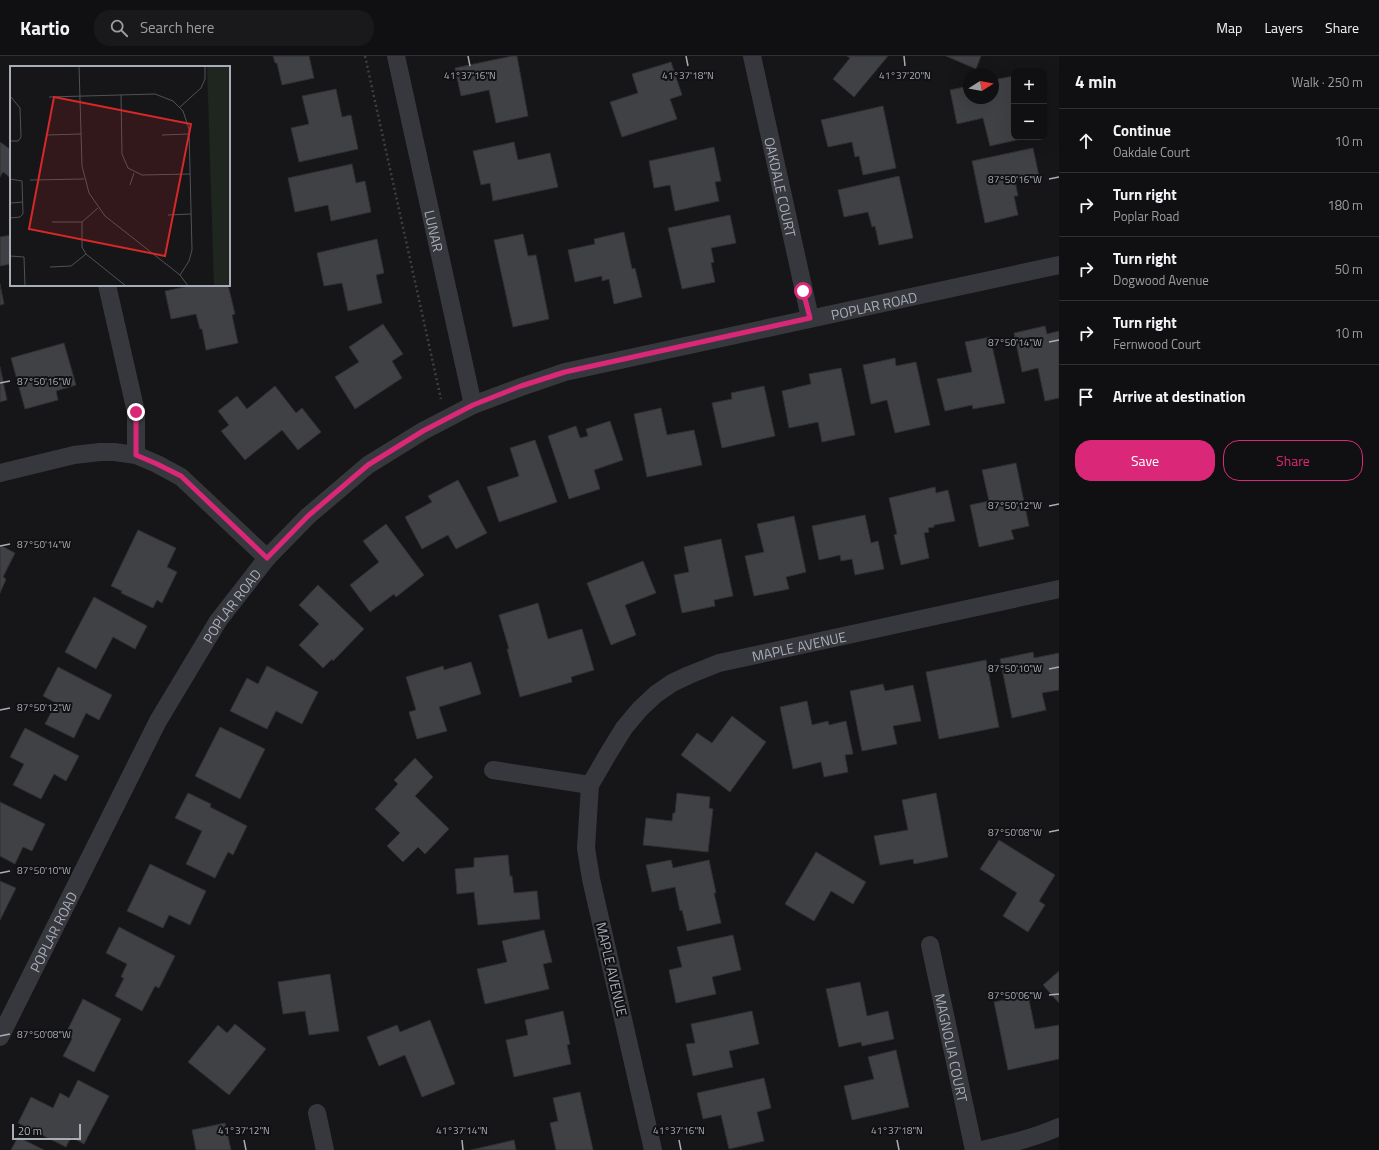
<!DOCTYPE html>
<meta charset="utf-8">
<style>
:root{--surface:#101012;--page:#19191b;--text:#f1f3f6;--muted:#9c9d9f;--line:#303032;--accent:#db2777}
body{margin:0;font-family:"Titillium Web",sans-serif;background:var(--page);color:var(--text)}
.controls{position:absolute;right:12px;top:12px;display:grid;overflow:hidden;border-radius:8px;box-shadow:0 4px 16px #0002}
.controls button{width:36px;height:36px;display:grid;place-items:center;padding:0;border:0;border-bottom:1px solid var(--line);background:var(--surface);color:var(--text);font:20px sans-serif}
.compass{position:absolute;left:963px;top:12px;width:36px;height:36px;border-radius:50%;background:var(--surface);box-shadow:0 4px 16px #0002;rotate:79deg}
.scale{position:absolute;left:12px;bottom:10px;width:69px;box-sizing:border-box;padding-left:4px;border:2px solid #a8adb8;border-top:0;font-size:11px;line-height:14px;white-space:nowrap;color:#a8adb8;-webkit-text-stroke:3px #111113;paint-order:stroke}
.stop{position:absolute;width:12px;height:12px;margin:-9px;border:3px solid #db2777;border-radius:50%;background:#fff}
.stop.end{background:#db2777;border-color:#fff;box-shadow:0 1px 4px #0008}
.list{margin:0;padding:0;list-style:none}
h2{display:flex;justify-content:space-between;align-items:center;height:52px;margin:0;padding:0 16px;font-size:17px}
h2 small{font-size:13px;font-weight:400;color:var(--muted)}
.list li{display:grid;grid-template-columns:26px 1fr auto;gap:12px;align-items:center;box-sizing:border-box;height:64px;padding:0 16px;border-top:1px solid var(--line)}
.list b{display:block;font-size:15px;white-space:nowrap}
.list p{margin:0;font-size:13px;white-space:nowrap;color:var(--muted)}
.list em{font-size:13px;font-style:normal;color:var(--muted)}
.actions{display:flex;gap:8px;padding:12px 16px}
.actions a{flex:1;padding:9px 0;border:1px solid var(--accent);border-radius:16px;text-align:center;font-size:14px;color:var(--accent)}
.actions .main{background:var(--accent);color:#fff}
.icon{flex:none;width:22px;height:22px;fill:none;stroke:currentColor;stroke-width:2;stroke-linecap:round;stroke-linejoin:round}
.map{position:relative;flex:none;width:1059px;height:1094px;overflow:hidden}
header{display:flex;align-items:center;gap:24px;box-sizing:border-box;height:56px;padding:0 20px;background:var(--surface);border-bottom:1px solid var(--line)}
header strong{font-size:19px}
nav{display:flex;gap:22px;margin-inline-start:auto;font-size:14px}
.search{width:280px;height:36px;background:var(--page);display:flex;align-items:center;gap:10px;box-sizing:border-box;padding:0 14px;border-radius:16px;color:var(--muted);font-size:15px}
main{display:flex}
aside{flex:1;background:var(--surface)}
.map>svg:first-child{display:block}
.building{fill:#404145;stroke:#303034}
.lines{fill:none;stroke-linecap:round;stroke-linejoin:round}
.path{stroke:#3d3f44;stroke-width:2.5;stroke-dasharray:2 3;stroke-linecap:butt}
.street{stroke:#37383d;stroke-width:18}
.route{stroke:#db2777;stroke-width:5}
.ticks{fill:none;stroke:#a8adb8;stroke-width:1.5}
.labels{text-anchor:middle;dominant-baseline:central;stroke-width:4;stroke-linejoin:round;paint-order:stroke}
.street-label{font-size:14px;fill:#a8adb8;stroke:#111113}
.inset-road{fill:none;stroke:#505258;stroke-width:1}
.view{fill:#d62828;fill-opacity:0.15;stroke:#d62828;stroke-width:2}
.inset-edge{fill:none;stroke:#a8adb8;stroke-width:2}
.ticks-label{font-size:10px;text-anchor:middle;fill:#a8adb8;stroke:#111113;stroke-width:4;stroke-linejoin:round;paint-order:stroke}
</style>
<header>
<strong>Kartio</strong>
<div class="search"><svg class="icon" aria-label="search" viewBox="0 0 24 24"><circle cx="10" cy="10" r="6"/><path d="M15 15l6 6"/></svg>Search here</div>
<nav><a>Map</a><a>Layers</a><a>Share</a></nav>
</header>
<main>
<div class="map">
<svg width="1059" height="1094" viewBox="0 0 1059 1094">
<rect width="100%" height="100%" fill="#161618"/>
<!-- building -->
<path class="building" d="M 273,0 L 309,0 L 314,22 L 282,29 L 277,7 L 275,7 Z
M 512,0 L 517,0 L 528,60 L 496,67 L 489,34 L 461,40 L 455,12 Z
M 847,0 L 888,0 L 854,41 L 833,23 L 850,2 Z
M 946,0 L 981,0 L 976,13 Z
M 671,6 L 682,39 L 670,43 L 677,63 L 622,81 L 610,46 L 638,37 L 632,18 Z
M 1014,20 L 1014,81 L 1030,81 L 990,90 L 983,62 L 957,68 L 950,34 L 969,30 L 969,42 L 993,42 L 993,24 Z
M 336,33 L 342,61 L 351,59 L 358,93 L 299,106 L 291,72 L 309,68 L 302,40 Z
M 883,50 L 896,112 L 863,119 L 859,100 L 855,101 L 852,86 L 828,91 L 821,64 Z
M 0,86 L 11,94 L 11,122 L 3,116 L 0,121 Z
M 514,86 L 518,104 L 550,97 L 558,131 L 493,145 L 490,127 L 481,129 L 473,95 Z
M 714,91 L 721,125 L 715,126 L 719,145 L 675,155 L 670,129 L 654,132 L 649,105 Z
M 1033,92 L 1039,120 L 1015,125 L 1018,140 L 1014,140 L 1018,159 L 985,167 L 972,105 Z
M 352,108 L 356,127 L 365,125 L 371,156 L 331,165 L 328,149 L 295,156 L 288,122 Z
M 899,120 L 913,182 L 879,189 L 875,170 L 872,171 L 868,156 L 844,161 L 838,134 Z
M 730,159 L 736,187 L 711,192 L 714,206 L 711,207 L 715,226 L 682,233 L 668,172 Z
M 624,176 L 632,213 L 635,212 L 642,241 L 614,248 L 609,223 L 602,225 L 602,220 L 575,226 L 568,194 L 595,188 L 594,183 Z
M 523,178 L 528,200 L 536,199 L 549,263 L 513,271 L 494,184 Z
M 11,179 L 11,208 L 0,210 L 0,181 Z
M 377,183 L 384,217 L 376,219 L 382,247 L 348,255 L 342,227 L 324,230 L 317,197 Z
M 0,228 L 4,248 L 0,249 Z
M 194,229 L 228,229 L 235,258 L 232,259 L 238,287 L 206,294 L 202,273 L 200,273 L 196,258 L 171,263 L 165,235 Z
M 383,268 L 403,298 L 392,305 L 402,322 L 355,353 L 335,321 L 359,306 L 349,291 Z
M 1045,270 L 1047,278 L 1059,275 L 1059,342 L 1045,345 L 1038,312 L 1022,316 L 1014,277 Z
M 990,281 L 1005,347 L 973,353 L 972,349 L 945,355 L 937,323 L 972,316 L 965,286 Z
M 64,287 L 76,329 L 56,335 L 58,344 L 25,353 L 11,302 Z
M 895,302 L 896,310 L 916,306 L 930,369 L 895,377 L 887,344 L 871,348 L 863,309 Z
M 0,311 L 7,344 L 0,346 Z
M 841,312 L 855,379 L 822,386 L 818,366 L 789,372 L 782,335 L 811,328 L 809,318 Z
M 275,330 L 296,357 L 302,352 L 321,376 L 298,394 L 282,374 L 245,404 L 221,375 L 229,369 L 218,355 L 237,340 L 247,353 Z
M 764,330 L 775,380 L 722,392 L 712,347 L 732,343 L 731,337 Z
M 661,352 L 667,379 L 694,374 L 702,409 L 647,421 L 634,358 Z
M 610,365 L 623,404 L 594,414 L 600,433 L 569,443 L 548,380 L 576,370 L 580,382 L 588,380 L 586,373 Z
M 535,384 L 557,446 L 499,466 L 487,431 L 519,420 L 510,392 Z
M 1016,407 L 1029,470 L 1011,474 L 1014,483 L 979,491 L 970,449 L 989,445 L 982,414 Z
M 458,424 L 487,477 L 456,493 L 448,479 L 422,493 L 405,461 L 432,446 L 428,440 Z
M 935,431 L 936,437 L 948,434 L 955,465 L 934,469 L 934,471 L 928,472 L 929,476 L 924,477 L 929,502 L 901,509 L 894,479 L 897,478 L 889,442 Z
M 865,459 L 871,487 L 878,485 L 884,513 L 855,519 L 852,503 L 841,505 L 840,499 L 819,504 L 812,470 Z
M 794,460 L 806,516 L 786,521 L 789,533 L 754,540 L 745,500 L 764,496 L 757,468 Z
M 386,468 L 424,519 L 396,541 L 394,538 L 370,556 L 350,529 L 379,506 L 363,485 Z
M 138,474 L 176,492 L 167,511 L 177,516 L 162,547 L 157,544 L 153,552 L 121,537 L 122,535 L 111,530 Z
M 721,483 L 733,540 L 714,544 L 715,550 L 682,557 L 674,519 L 689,516 L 684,491 Z
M 0,489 L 15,497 L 3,521 L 6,523 L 0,537 Z
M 643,505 L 656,537 L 625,549 L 636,579 L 611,589 L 587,527 Z
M 318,529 L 364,573 L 333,605 L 332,603 L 323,612 L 299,589 L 319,568 L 299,549 Z
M 94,541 L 147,570 L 135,593 L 113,581 L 96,613 L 65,596 Z
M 538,547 L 548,583 L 582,573 L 594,614 L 571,621 L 572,626 L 520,641 L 507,593 L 509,593 L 499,559 Z
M 1033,596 L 1034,602 L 1059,597 L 1059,634 L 1042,637 L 1046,654 L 1012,662 L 1000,603 Z
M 986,604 L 999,671 L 939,683 L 926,616 Z
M 471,606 L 481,638 L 439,651 L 447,675 L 417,683 L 409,656 L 416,654 L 406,621 L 443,610 L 444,614 Z
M 267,610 L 318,636 L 302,668 L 276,655 L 267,673 L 230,655 L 247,622 L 258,628 Z
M 58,611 L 112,639 L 99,664 L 86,657 L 74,682 L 45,668 L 56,647 L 43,640 Z
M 883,628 L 885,635 L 913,629 L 921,665 L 893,670 L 897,688 L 862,695 L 850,635 Z
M 807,645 L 812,669 L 828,665 L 829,669 L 846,665 L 853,698 L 845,699 L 848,716 L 824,721 L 821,706 L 793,713 L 780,651 Z
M 732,660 L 766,686 L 730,736 L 681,699 L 697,677 L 712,687 Z
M 220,671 L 265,693 L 240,743 L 195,720 Z
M 25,672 L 79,700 L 66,725 L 54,718 L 41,743 L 13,729 L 24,708 L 10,701 Z
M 415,702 L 433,721 L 415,740 L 449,773 L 425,798 L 418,791 L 403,806 L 387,790 L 400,777 L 375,753 L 398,728 L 394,724 Z
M 188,737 L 211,748 L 210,751 L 247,770 L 233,799 L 228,796 L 215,822 L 186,808 L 202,775 L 175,762 Z
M 677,737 L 710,741 L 709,752 L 713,753 L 708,796 L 643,789 L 646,762 L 672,765 L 673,757 L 675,757 Z
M 936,737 L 948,801 L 914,808 L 913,803 L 880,809 L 874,780 L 908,774 L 902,744 Z
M 0,746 L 45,768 L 32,795 L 23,791 L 15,808 L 0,800 Z
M 999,784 L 1055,819 L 1039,845 L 1045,849 L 1028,876 L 1003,860 L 1017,837 L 980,813 Z
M 816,796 L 866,826 L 853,848 L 831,835 L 814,865 L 785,848 Z
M 508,799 L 510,820 L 512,820 L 514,837 L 537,835 L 540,863 L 478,869 L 474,836 L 457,838 L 455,813 L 474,811 L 474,802 Z
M 671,804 L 673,812 L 709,804 L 716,837 L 714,837 L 721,867 L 687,875 L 682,854 L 680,855 L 675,831 L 652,836 L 646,809 Z
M 150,808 L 206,835 L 190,869 L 169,859 L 163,872 L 127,855 Z
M 0,825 L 16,832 L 0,864 Z
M 119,871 L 175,900 L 159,932 L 155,930 L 142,955 L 115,940 L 124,922 L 121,921 L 127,908 L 106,897 Z
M 544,874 L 552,906 L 543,908 L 549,933 L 485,948 L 477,913 L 507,906 L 502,885 Z
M 733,879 L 741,914 L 712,921 L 716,938 L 676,947 L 669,914 L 682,911 L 677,891 Z
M 1059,915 L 1059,947 L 1043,929 Z
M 330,918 L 339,975 L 309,979 L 305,955 L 283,958 L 278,926 Z
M 860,926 L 867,960 L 888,955 L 894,983 L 862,990 L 861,986 L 839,991 L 826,933 Z
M 1028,939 L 1035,973 L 1059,969 L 1059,1003 L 1008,1014 L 994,946 Z
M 83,943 L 121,963 L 94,1016 L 63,1000 L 72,983 L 65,979 Z
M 563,955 L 570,988 L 567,989 L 571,1008 L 514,1021 L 506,984 L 528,979 L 525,964 Z
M 752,955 L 759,988 L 729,995 L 733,1011 L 693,1020 L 686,988 L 695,987 L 691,968 Z
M 430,964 L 455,1028 L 422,1041 L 405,999 L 379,1010 L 367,981 L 397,969 L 400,976 Z
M 235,968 L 266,993 L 229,1039 L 188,1006 L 218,969 L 227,977 Z
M 896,994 L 909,1051 L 852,1064 L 844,1030 L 874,1023 L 868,1001 Z
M 764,1022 L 771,1052 L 757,1056 L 764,1085 L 729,1093 L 721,1059 L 703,1063 L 697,1037 Z
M 78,1024 L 109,1040 L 84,1088 L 71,1081 L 66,1091 L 18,1067 L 31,1041 L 53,1052 L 60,1037 L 69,1042 Z
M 580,1036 L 593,1094 L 556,1094 L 550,1067 L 558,1065 L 553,1042 Z
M 225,1067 L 231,1094 L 196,1094 L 192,1074 Z
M 18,1081 L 44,1094 L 11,1094 Z
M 514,1084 L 516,1094 L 471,1094 Z"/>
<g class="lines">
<!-- path -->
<path class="path" d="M 365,0 L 441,343"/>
<!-- street -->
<g class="street">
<path id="s1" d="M 396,0 L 473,349"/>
<path id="s2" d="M 752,0 L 810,262"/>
<path d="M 107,229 L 136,356 L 136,399"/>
<path d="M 0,417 L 74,399 L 100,396 L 114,396 L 136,399 L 157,408 L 181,421 L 267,502"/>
<path d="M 493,714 L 590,729"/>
<path id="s3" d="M 930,889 L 974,1094"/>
<path id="s4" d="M 0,981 L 158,665 L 218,565 L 267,502 L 308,460 L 368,409 L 423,375 L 473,349 L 521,331 L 565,316 L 1059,209"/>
<path d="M 317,1057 L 325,1094"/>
<path id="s5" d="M 653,1094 L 591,823 L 586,792 L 590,729 L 608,698 L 624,672 L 640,653 L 656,638 L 672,627 L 689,619 L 719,607 L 1059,533"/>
<path d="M 982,1094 C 1008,1088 1034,1082 1059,1071"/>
</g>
</g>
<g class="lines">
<!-- route -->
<path class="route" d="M 136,356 L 136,399 L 157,408 L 181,420 L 267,502 L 308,460 L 368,409 L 423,375 L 473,349 L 521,330 L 565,316 L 810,262 L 803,235"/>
</g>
<!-- ticks -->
<path class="ticks" d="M 468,0 L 470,10M 686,0 L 688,10M 904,0 L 905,10M 1049,123 L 1059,121M 1049,286 L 1059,284M 0,327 L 10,325M 1049,450 L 1059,448M 0,490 L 10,488M 1049,613 L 1059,611M 0,654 L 10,652M 1049,776 L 1059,774M 0,817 L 10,815M 1049,939 L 1059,938M 0,980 L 10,978M 244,1084 L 246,1094M 462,1084 L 463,1094M 679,1084 L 681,1094M 897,1084 L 899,1094"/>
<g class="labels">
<!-- street labels -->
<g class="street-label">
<text stroke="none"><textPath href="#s2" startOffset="134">OAKDALE COURT</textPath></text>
<text stroke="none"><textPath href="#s1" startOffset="179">LUNAR</textPath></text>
<text stroke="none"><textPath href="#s4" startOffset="1222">POPLAR ROAD</textPath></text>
<text stroke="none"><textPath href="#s4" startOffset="490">POPLAR ROAD</textPath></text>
<text stroke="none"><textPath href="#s5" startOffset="638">MAPLE AVENUE</textPath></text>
<text stroke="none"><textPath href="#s4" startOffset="118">POPLAR ROAD</textPath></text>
<text transform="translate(612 913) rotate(77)">MAPLE AVENUE</text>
<text stroke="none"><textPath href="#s3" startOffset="105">MAGNOLIA COURT</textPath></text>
</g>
</g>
<!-- overview -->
<g transform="translate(10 10)">
<rect width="220" height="220" fill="#161618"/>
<path d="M 197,0 L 220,0 L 220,220 L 204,220 Z" fill="#1e261f"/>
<path class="inset-road" d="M 69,0 L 72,100 L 79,127 L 95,150 L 170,209 L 178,220M 111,29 L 112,88 L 118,102 L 132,109 L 180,108M 0,30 L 10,42 L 11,71 L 8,75 L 0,75M 39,31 L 145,28 L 163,35 L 173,45 L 179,63 L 182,184 L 179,195 L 170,209M 170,41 L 191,22 L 195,13 L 195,0M 37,69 L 71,68M 152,69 L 179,68M 0,113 L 12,115 L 13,148 L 10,151 L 0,152M 20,114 L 74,113M 120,119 L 124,107M 1,137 L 13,136M 88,142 L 72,156 L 72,181 L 76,188 L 116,220M 158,149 L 181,148M 42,156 L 72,156M 0,190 L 14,191 L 15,220M 40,201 L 61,200 L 76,188"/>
<path class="view" d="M 44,31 L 181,58 L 155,190 L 19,163 Z"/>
<rect width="220" height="220" class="inset-edge"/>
</g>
<g class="ticks-label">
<text x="470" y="23">41°37'16"N</text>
<text x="688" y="23">41°37'18"N</text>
<text x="905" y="23">41°37'20"N</text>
<text x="1015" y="127">87°50'16"W</text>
<text x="1015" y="290">87°50'14"W</text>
<text x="44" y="329">87°50'16"W</text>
<text x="1015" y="453">87°50'12"W</text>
<text x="44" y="492">87°50'14"W</text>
<text x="1015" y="616">87°50'10"W</text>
<text x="44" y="655">87°50'12"W</text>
<text x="1015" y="780">87°50'08"W</text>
<text x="44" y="818">87°50'10"W</text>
<text x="1015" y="943">87°50'06"W</text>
<text x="44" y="982">87°50'08"W</text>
<text x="244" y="1078">41°37'12"N</text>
<text x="462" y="1078">41°37'14"N</text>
<text x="679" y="1078">41°37'16"N</text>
<text x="897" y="1078">41°37'18"N</text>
</g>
</svg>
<div class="controls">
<button>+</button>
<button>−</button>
</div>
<svg class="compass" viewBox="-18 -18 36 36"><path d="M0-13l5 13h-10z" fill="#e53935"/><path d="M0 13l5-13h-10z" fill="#9c9d9f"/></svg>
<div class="scale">20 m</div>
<div class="stop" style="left:803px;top:235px"></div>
<div class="stop end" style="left:136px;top:356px"></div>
</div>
<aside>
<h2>4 min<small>Walk · 250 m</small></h2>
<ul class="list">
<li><svg class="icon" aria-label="ahead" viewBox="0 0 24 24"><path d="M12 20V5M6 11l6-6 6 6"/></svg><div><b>Continue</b><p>Oakdale Court</p></div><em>10 m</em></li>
<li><svg class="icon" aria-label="right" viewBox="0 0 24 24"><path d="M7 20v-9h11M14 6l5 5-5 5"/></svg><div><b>Turn right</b><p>Poplar Road</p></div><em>180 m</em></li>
<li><svg class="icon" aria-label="right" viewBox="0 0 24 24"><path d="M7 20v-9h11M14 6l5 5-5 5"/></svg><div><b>Turn right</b><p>Dogwood Avenue</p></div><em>50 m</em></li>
<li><svg class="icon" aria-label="right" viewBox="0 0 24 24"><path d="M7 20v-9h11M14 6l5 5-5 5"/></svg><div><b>Turn right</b><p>Fernwood Court</p></div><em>10 m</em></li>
<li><svg class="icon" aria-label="arrive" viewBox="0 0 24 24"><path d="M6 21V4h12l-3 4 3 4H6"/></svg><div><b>Arrive at destination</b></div></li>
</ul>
<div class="actions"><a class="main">Save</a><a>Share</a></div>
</aside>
</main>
